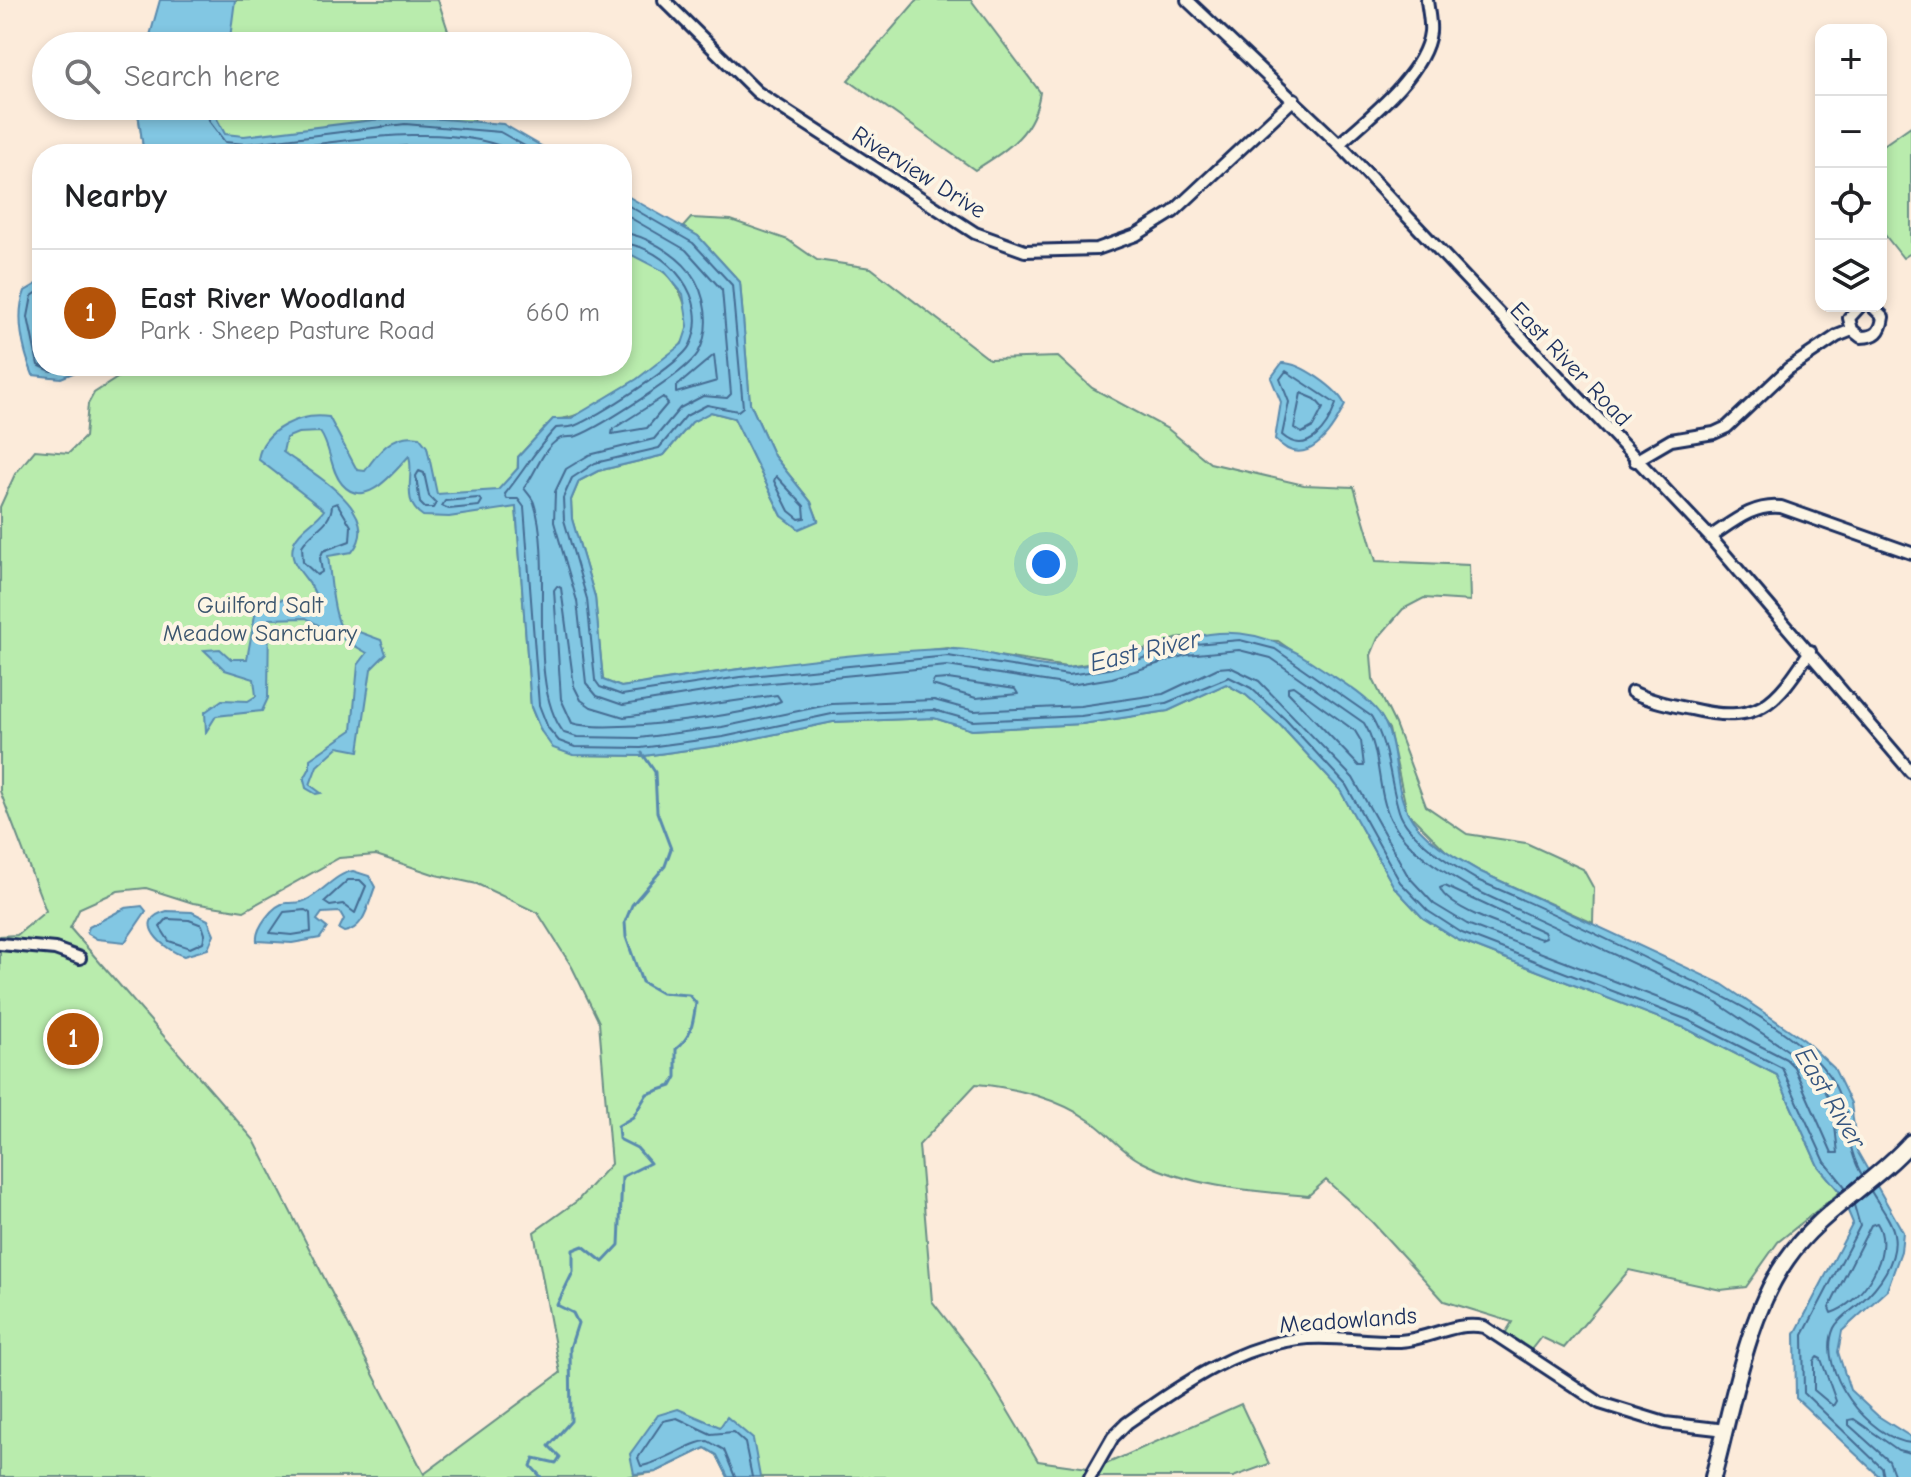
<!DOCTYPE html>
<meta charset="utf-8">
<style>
:root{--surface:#fff;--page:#f2f2f2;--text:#202124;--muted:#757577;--line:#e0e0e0;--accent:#b45309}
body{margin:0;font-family:"Comic Neue",sans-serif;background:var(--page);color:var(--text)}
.controls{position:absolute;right:24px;top:24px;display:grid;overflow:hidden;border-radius:16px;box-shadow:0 4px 12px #0003}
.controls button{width:72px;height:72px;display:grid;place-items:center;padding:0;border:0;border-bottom:2px solid var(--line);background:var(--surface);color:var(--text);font:40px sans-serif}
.you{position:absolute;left:1046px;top:564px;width:28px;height:28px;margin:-20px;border:6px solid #fff;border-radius:50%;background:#1a73e8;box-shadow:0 0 0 12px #1a73e833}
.badge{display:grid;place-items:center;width:52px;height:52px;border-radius:50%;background:var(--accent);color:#fff;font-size:26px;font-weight:700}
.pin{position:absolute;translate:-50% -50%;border:4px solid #fff;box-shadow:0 2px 8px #0006}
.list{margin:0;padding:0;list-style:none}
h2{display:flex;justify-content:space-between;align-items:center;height:104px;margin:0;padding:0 32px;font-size:34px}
h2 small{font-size:26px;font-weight:400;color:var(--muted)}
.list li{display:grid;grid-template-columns:52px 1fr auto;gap:24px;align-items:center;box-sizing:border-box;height:128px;padding:0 32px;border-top:2px solid var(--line)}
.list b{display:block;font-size:30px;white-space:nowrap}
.list p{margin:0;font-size:26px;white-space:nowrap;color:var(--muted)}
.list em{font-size:26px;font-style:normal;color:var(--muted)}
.icon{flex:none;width:44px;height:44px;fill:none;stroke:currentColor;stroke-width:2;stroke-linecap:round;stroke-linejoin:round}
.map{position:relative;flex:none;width:1911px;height:1477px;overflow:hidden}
.search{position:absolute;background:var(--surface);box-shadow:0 4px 12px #0003;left:32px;top:32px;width:600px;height:88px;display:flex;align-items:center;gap:20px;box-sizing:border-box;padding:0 28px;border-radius:44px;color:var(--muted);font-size:30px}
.panel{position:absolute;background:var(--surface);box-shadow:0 4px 12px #0003;left:32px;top:144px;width:600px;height:232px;border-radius:32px}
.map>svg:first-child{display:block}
.green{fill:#b9ecad;stroke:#6a8e86;stroke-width:2;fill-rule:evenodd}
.water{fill:#82c7e3;stroke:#598aae;stroke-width:2}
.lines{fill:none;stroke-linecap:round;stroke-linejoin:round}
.shore{stroke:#446c93;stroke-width:2}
.stream{stroke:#598aae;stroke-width:3}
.street-casing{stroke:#1b2f5e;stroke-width:16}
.secondary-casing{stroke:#1b2f5e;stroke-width:20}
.street{stroke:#fcf5e5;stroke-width:10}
.secondary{stroke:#fcf5e5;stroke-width:14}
.labels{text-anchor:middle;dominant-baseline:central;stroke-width:8;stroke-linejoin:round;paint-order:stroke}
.street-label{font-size:24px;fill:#1b2f5e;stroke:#fcf5e5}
.park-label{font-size:24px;fill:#3b556e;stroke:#fcf5e5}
.water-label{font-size:26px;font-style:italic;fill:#35557f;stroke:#fcf5e5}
</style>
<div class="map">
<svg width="1911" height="1477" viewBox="0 0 1911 1477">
<rect width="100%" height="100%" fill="#fcebda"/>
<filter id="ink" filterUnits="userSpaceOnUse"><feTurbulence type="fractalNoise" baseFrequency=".0125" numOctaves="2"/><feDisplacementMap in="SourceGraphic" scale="16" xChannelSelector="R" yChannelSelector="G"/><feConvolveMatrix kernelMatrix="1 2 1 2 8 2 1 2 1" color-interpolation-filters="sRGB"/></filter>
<g filter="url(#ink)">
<!-- green -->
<path class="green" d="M 174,0 L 438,0 L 453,46 L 147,46 Z
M 917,0 L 971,0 L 1040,92 C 1034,134 1008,149 975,170 L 848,80 Z
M 137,106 L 469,106 L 480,133 L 144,154 Z
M 1911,126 L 1911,253 L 1903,258 L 1881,230 L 1881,147 Z
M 691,218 L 731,220 L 788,240 L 817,260 L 871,268 L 989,359 L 1058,357 L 1092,388 L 1168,429 L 1210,463 L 1304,485 L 1354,487 L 1376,561 L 1469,565 L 1470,601 L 1424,598 L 1403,609 L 1378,638 L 1371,655 L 1373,679 L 1395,724 L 1426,806 L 1467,834 L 1526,843 L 1583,869 L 1594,889 L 1593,923 L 1481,872 L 1448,853 L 1407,812 L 1389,729 L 1377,711 L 1278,641 L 1182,637 L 1107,661 L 1067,667 L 948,648 L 739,669 L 621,687 L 603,680 L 595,597 L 572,519 L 571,500 L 579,481 L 598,471 L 664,455 L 692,422 L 710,412 L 734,418 L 782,516 L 818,520 L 811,502 L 774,456 L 750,403 L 740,282 L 698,236 L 683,227 Z
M 622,250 C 656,262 682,279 687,316 C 688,326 687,338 680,346 C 663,365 636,380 614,393 C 594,405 577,420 553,419 L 518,457 L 516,506 L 531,707 L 541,731 L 573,755 L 644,756 L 723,745 L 833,722 L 934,718 L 972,730 L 1082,724 L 1168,711 L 1226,684 L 1246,695 L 1280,725 L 1340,790 L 1394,887 L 1423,918 L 1458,940 L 1685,1028 L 1777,1075 L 1818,1166 L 1840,1192 L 1778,1242 L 1746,1287 L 1721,1290 L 1629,1270 L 1564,1348 L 1541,1337 L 1527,1355 L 1502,1339 L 1512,1322 L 1444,1301 L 1372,1222 L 1326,1180 L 1308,1196 C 1252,1191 1191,1187 1140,1161 C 1122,1151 1108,1133 1092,1122 C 1060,1099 1014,1087 976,1084 L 919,1145 L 932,1301 L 977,1359 L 1038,1461 L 1095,1469 L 1241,1404 L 1269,1464 L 1233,1477 L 728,1477 L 717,1455 L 705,1448 L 656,1472 L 624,1477 L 0,1477 L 0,936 L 17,935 L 46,911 L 0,791 L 0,507 L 15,474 L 35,450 L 69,453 L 85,437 L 88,404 L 94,393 L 136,366 L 622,366 ZM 376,855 L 436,875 L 477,884 L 538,913 L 572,967 L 599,1022 L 611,1164 L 577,1201 L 534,1232 L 560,1373 L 424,1474 L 254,1140 L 70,928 L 80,908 L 118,891 L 146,888 L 193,903 L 244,911 L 339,858 Z"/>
<!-- water -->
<path class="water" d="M 160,0 L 235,0 L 229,46 L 147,46 Z
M 137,106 L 216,106 L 216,117 L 225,134 L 244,136 L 405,116 L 503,124 L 555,154 L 144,154 Z
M 622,193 L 698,236 L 740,282 L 750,403 L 774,456 L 811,502 L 818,521 L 799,529 L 782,516 L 734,418 L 711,412 L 692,422 L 664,455 L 598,471 L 579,481 L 571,500 L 572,519 L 595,597 L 603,680 L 621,687 C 728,670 837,653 945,649 C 986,647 1029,670 1070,667 C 1166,660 1215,597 1312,662 C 1332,676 1365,694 1379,713 C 1400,742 1392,781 1407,811 C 1421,839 1456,858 1481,872 L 1722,984 L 1804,1040 L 1834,1068 L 1851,1103 L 1857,1151 L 1903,1232 L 1901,1251 L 1887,1290 L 1842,1331 L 1838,1352 L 1850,1390 L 1878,1416 L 1911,1437 L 1911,1477 L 1880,1477 L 1796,1398 L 1795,1334 L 1853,1223 L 1840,1192 L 1818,1166 L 1777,1075 L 1685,1028 L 1458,940 L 1423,918 L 1394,887 L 1340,790 L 1280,725 L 1246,695 L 1226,684 L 1168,711 L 1082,724 L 972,730 L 934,718 L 833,722 L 723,745 L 644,756 L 573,755 L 553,748 L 541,731 L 531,707 L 516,507 L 449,517 L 423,516 C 400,501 415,477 409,456 C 394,472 365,511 342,484 C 330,470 331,447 320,432 L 298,433 L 286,438 L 283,452 C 308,471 386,511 352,552 L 328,556 C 331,577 332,607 340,625 L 381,640 L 386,654 L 371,669 L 359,751 L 338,747 L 317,766 L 310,785 L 321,793 L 316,794 L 306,788 L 304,779 L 310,768 L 310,759 L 352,730 L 358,665 L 367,653 L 306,618 L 269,619 L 268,698 L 262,711 L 216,716 L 206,732 L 205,712 L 222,700 L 248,701 L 256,696 L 254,679 L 225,670 L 204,650 L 220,649 L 231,659 L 247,659 L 256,609 C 274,598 292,595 310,606 L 316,598 C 313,578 285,567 294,542 C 300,528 316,522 324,510 L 258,459 C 263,429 300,413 329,417 L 357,470 L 365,471 C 378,452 393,432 419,437 L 427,447 L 437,494 L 498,490 L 518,468 L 518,457 L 553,419 L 570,419 L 637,379 L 682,344 L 688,326 L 683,294 L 665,272 L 622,250 Z
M 42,281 L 42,366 L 90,366 L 61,378 L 33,375 C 23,351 15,315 25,291 Z
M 1282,363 C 1300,362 1338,389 1345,405 C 1332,431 1306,473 1275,439 L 1281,402 L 1271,378 Z
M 353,871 L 369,876 L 375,887 C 368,904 365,929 344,932 L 339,929 L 344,919 L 340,912 L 322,913 L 317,920 L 327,928 L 320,938 L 292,943 L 257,941 C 255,929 273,904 286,903 C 296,902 301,904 310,898 C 324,890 337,873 353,871 Z
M 142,906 L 146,911 L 125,942 L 97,939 L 87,933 L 89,927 L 125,908 Z
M 167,911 L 192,912 L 208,920 L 214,934 L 208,949 L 184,956 C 164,950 130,920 167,911 Z
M 678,1409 L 720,1427 L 727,1417 L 753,1439 L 760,1477 L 728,1477 L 717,1455 L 705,1448 L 656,1472 L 634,1474 L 630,1454 L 658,1415 Z"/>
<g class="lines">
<!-- shore -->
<path class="shore" d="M 208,106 L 209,121 L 225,142 L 245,144 L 405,124 L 500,132 L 539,154
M 246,154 C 321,145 452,116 518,154
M 344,154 L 406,146 L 494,154
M 622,202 L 693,243 L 732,285 L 743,407 L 738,411 L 707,405 L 686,416 L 659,448 L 595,463 L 572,478 L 563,498 L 564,520 L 587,599 L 595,680 L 600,687 L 622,695 L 740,677 L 948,656 L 1068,675 L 1109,669 L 1184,645 L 1240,640 L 1275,649 L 1371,716 C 1389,745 1389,779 1399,811 C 1407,838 1454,866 1477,880 C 1541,907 1603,937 1665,968 C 1715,992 1793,1027 1827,1073 C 1851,1103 1842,1141 1862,1175
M 622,213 L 686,250 L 722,290 L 731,394 L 727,398 L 703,396 L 680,408 L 654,439 L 589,455 L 566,469 L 555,492 L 554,522 L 577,601 L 586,683 L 597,696 L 623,705 L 741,686 L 947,666 L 1070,685 L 1112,678 L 1186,655 L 1239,650 L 1271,658 L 1364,723 C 1382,752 1376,790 1391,820 C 1407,851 1444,872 1473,889 L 1714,1001 L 1793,1054 L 1820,1079 L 1833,1108 L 1838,1153 L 1832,1153 L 1794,1067 L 1786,1059 L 1692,1011 L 1467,924 L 1434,904 L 1408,876 L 1353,778 L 1259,681 L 1230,667 L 1218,668 L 1163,694 L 1080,706 L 974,711 L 934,700 L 832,704 L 722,727 L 639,738 L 577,737 L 564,733 C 525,684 554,564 534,503 C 532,497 527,493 524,488 C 537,472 541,450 559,439 C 564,436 571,438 577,436 C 600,427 686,373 698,353 C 712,328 706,293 690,272 C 676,254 644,234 622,233
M 622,243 C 668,247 712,300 690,345 C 682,363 594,419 574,426 C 568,428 561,427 556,428 C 534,451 524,471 505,494 L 507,499 L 518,499 L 524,507 L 539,705 L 548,728 L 559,741 L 575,747 L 641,748 L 723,737 L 832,714 L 934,710 L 973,721 L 1081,716 L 1166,703 L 1229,677 L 1251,688 L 1285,719 L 1346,785 L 1400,882 L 1428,911 L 1462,933 L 1688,1020 L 1782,1068 L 1825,1162 L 1846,1188
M 42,289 L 32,296 L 28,317 L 38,365 L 51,371 L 72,366
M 714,355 L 717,381 L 676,393 L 676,387 Z
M 1286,371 L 1336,404 C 1328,426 1308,458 1282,435 L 1289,402 L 1280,379 Z
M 1301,393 L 1315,399 L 1323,408 L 1313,427 L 1302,433 L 1294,428 Z
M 663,397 L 668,403 L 647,428 L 612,434 L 613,429 Z
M 419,471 L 424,473 L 429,496 L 436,503 L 433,508 L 425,508 L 420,503 L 416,476 Z
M 776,476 L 804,506 L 805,518 L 799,519 L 789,511 L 774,481 Z
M 478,498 L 482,501 L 479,506 L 449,509 L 442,506 L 445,501 Z
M 337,503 L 351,526 L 350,541 L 323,551 L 320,558 L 322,572 L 317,575 L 303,562 L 302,546 C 312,529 331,526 332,505 Z
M 557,586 L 561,588 L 574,686 L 581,700 L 591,707 L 624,717 L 777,695 L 781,701 C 750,716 603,734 572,723 L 561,699 L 554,590 Z
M 948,679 L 1015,689 L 1018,694 L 976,698 L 932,685 L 934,680 Z
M 1293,686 L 1355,731 L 1361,741 L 1364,766 L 1359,766 L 1288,692 L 1288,687 Z
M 348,880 L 360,880 L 366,886 L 355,913 L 343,904 L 330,906 L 324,902 Z
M 1445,886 L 1544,932 L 1546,937 L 1541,939 C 1518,931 1447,910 1440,888 Z
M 305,910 L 310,913 L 311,932 L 292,935 L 270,933 L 284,912 Z
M 167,919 L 189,920 L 202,925 L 205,934 L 203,942 L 190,948 L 169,941 L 160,927 Z
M 1871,1191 C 1878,1204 1892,1220 1894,1234 C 1899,1260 1878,1287 1860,1303 C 1853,1310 1838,1319 1834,1328 C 1815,1370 1870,1439 1911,1443
M 1854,1205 L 1860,1226 L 1803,1335 L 1804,1393 L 1882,1468 L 1884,1477
M 1877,1223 C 1896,1253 1861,1304 1831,1313 L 1829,1308 L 1871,1225 Z
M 1817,1357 L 1821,1359 L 1836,1401 L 1833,1406 L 1814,1390 L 1814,1361 Z
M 735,1477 L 724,1450 L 708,1441 C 691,1441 665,1462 641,1466 L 638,1458 L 663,1421 L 677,1418 L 711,1434 L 733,1432 L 745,1443 L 752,1477
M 1895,1477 L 1889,1461 L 1849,1425 L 1849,1420 L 1854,1419 L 1898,1450 L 1911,1453"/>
<!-- stream -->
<path class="stream" d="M 541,1477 L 531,1466 L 534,1458 L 556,1463 L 560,1457 L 549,1446 L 571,1421 L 570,1348 L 578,1323 L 573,1313 L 557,1305 L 573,1272 L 573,1250 L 583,1246 L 603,1262 L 619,1245 L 622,1177 L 650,1163 L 637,1148 L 619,1139 L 618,1126 L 633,1117 L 647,1094 L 671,1086 L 676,1077 L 676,1049 C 692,1036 693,1023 696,1003 L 689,995 L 661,993 L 642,982 L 626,937 L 625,922 L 632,905 L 665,866 L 671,849 L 657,812 L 655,772 L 642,753"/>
<!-- street casing -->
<g class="street-casing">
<path id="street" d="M 664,0 L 757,92 L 975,233 L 1025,251 L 1097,249 L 1136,235 L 1173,212 L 1294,99
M 1187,0 L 1339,144 L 1710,537 L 1911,772
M 1339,144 C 1368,118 1425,74 1430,32 C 1431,22 1428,10 1427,0
M 1860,306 L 1849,318 L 1852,330 L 1861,337 C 1876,337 1881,332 1883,317 L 1872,306
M 1635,461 L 1671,440 L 1714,433 L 1727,427 L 1788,369 L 1837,336 L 1852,330
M 1710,537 C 1733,522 1753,504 1781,507 L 1911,553
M 1632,692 C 1651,701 1670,705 1691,709 C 1758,725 1775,705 1810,651
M 0,944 L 55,949 L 80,958
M 1090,1477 L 1113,1437 L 1127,1423 C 1181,1385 1240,1343 1308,1338 C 1339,1336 1370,1342 1400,1341 C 1430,1339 1454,1321 1484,1327 L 1600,1403 L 1665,1423 L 1726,1430"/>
</g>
<!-- secondary casing -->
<g class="secondary-casing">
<path id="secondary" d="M 1713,1477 C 1732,1408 1746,1317 1787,1259 C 1819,1212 1874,1184 1911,1142"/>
</g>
<!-- street -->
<use href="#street" class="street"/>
<!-- secondary -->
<use href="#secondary" class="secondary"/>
</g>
</g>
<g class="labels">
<!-- street labels -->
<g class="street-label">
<text transform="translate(919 172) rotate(32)">Riverview Drive</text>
<text transform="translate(1571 364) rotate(46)">East River Road</text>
<text transform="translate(1348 1320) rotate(-4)">Meadowlands</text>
</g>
<!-- park labels -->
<g class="park-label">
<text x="260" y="605">Guilford Salt<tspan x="260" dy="28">Meadow Sanctuary</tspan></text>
</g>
<!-- water labels -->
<g class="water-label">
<text transform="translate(1145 651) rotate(-13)">East River</text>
<text transform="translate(1830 1098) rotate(59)">East River</text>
</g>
</g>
</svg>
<div class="controls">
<button>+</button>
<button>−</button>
<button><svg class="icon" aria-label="locate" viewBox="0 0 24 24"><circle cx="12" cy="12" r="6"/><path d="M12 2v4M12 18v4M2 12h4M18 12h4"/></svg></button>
<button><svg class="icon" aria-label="layers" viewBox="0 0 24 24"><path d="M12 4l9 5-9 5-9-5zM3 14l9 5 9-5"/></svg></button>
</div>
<div class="you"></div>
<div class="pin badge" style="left:73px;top:1039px">1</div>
<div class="search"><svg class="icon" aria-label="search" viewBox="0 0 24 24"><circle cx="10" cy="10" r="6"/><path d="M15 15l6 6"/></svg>Search here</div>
<section class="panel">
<h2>Nearby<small></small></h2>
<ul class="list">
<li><span class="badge">1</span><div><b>East River Woodland</b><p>Park · Sheep Pasture Road</p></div><em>660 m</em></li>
</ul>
</section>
</div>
